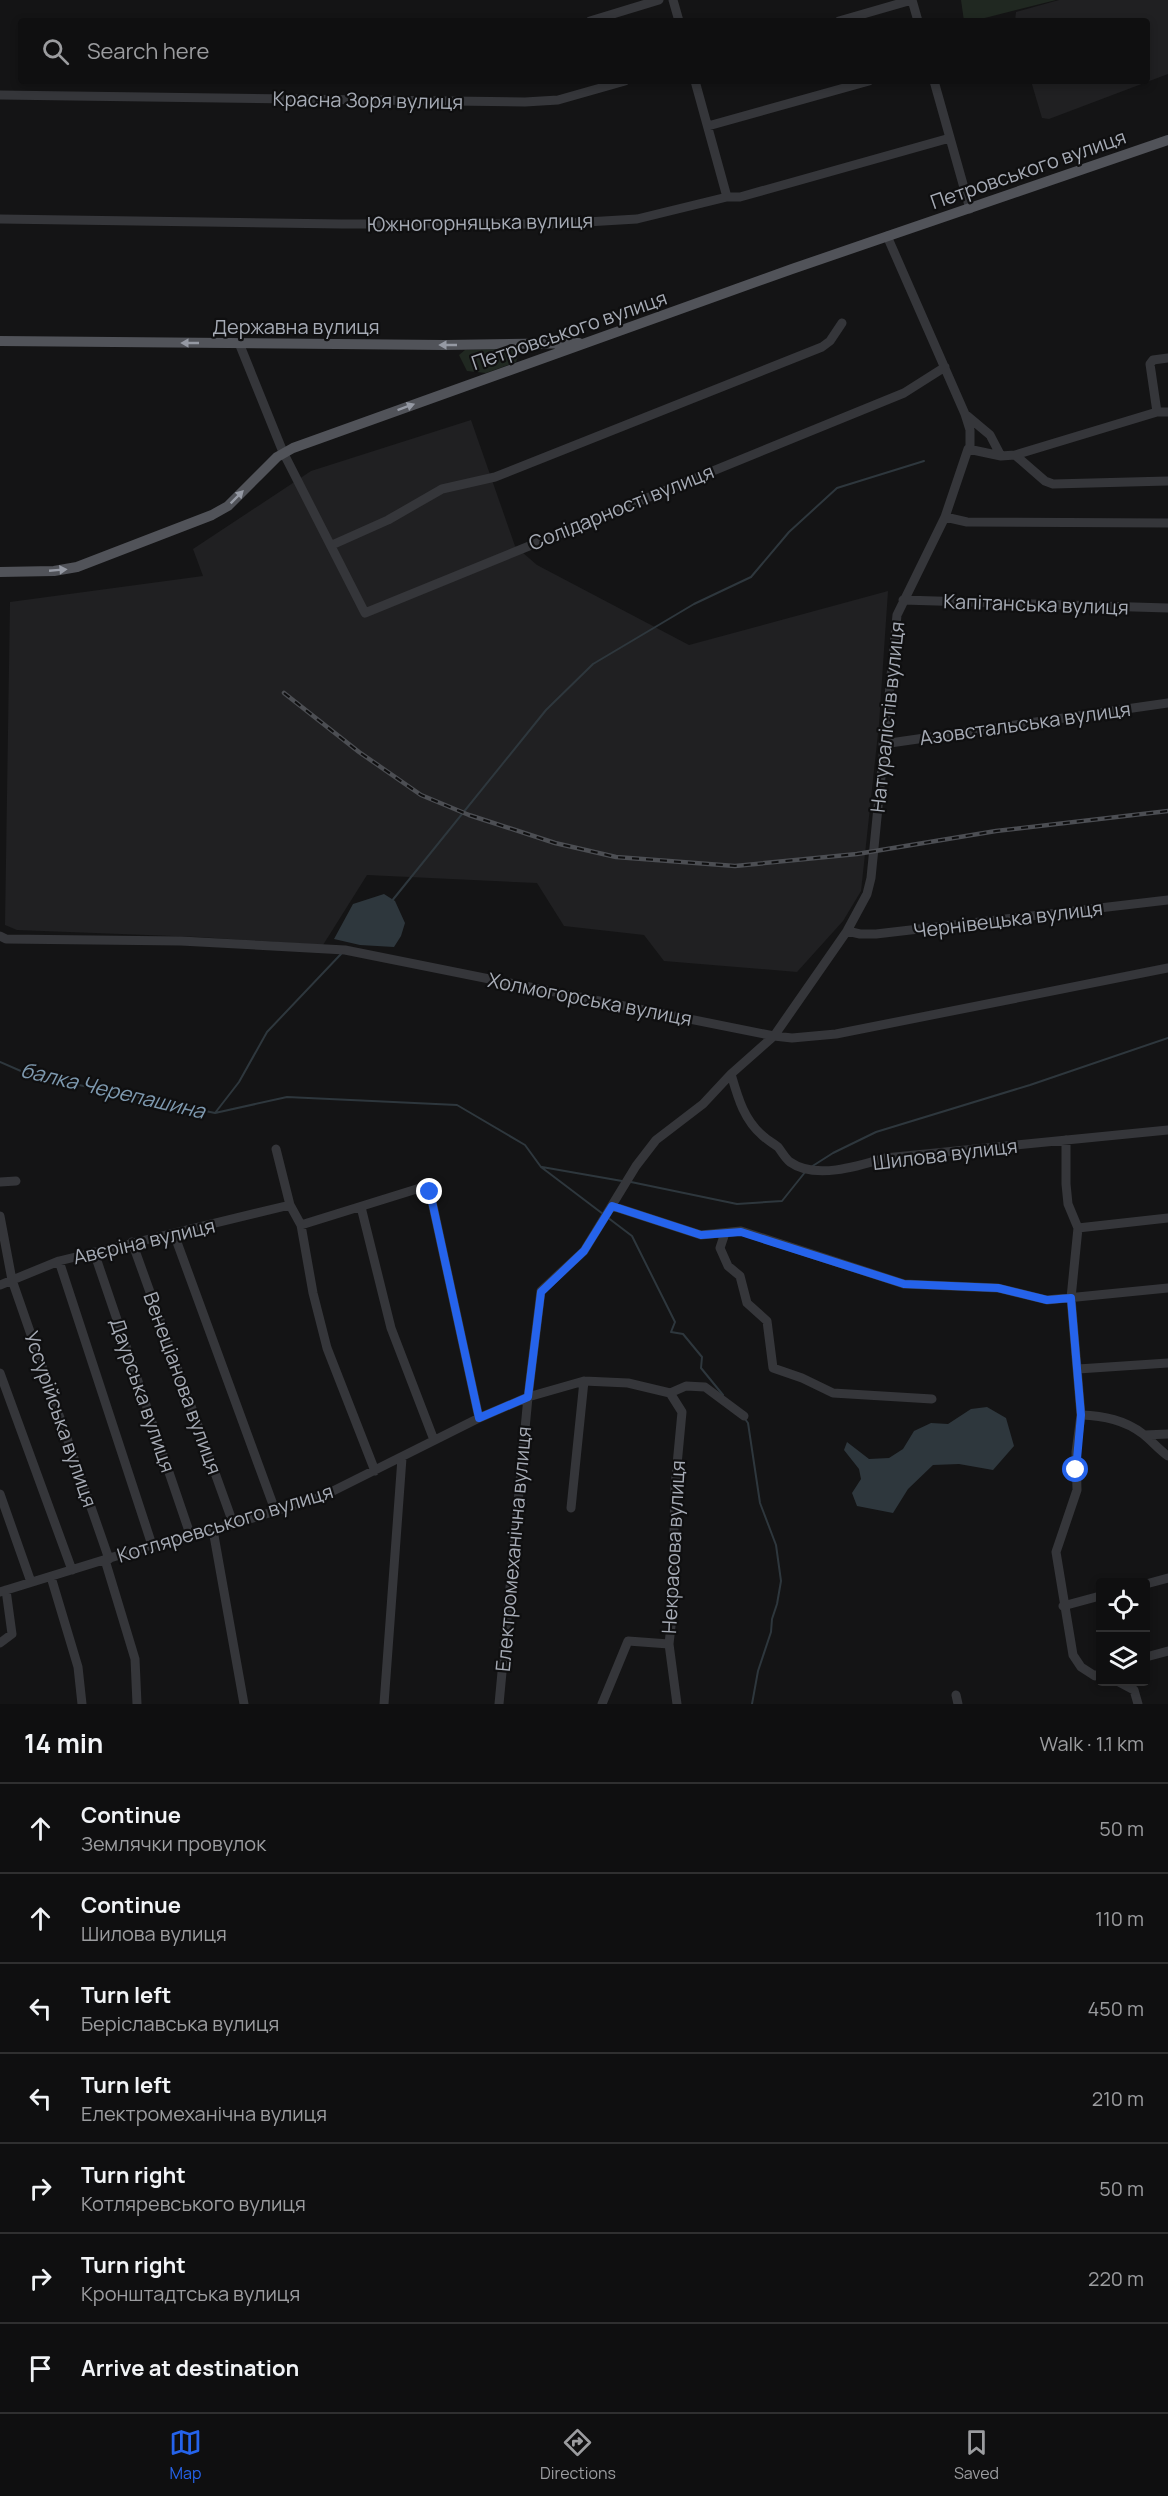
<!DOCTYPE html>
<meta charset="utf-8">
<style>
:root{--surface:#0f0f10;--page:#1d1d1e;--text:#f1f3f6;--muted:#9b9c9f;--line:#2f2f30;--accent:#2563eb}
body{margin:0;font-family:Manrope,sans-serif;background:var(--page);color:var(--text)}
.controls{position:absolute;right:18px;bottom:18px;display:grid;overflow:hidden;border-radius:6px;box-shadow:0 3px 9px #0003}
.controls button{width:54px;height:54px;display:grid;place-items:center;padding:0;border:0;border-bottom:2px solid var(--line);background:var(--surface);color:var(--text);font:30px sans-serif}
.stop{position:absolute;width:18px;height:18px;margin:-14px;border:4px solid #2563eb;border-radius:50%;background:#fff}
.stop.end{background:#2563eb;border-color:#fff;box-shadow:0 2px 6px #0008}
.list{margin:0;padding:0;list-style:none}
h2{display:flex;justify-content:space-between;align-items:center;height:78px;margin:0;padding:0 24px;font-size:26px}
h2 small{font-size:20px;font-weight:400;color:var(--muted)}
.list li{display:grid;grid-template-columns:39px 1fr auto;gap:18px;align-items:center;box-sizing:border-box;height:90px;padding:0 24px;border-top:2px solid var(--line)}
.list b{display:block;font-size:22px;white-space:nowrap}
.list p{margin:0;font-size:20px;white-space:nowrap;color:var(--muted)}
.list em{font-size:20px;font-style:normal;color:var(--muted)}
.icon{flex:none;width:33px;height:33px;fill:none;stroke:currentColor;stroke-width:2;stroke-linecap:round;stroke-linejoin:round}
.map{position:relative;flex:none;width:1168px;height:1704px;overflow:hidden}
.search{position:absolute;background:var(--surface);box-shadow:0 3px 9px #0003;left:18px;right:18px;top:18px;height:66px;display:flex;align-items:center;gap:15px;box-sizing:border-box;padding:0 21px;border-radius:6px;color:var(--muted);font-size:22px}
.sheet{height:708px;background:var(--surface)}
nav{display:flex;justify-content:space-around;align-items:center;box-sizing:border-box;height:84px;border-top:2px solid var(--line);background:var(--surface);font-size:16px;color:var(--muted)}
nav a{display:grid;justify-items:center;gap:3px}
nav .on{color:var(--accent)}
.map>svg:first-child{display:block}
.built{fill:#202022}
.green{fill:#202821}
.water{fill:#2e373d}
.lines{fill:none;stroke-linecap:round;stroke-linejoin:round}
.stream{stroke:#2e373d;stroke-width:2}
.minor{stroke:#35363a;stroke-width:9}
.major{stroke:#515359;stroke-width:10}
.rail-casing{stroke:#4c4e53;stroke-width:4.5}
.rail{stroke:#0f0f10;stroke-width:2;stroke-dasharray:7;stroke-linecap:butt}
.oneway{fill:#9599a3}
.route{stroke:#2563eb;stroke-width:8}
.labels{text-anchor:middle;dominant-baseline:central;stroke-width:4.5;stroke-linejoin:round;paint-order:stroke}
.street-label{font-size:20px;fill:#a6abb5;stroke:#0f0f10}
.water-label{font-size:21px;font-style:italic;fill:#7e99af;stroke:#0f0f10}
</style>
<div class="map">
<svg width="1168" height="1704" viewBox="0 0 1168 1704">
<rect width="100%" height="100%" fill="#141415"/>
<!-- built -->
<path class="built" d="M 1059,0 L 1168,0 L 1168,74 L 1049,119 L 1042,118 L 1031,81 L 1147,81 L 1147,21 L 1015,21 L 1016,12 Z
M 471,420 L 515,546 L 537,565 L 689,645 L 888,591 L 879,724 L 861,891 L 843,921 L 797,972 L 664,961 L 644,935 L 564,926 L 537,883 L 367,875 L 323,945 L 199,937 L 17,930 L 5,925 L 10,602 L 203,576 L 193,549 L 311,471 Z"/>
<!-- green -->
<path class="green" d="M 961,0 L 1056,0 L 973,21 L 964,21 Z
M 513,349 L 519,354 L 516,362 L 486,373 L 467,371 L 459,355 L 465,350 Z"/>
<!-- water -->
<path class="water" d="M 384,894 L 395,901 L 405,923 L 401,936 L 394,947 L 360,945 L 334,939 L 353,904 Z
M 987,1407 L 1006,1418 L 1014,1446 L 993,1470 L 959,1464 L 933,1465 L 908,1489 L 893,1513 L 857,1506 L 852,1493 L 861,1479 L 859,1469 L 844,1450 L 847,1442 L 869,1459 L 889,1458 L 903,1449 L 914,1431 L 931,1423 L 948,1424 L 971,1409 Z"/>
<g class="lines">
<!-- stream -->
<path class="stream" d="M 391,902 L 546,710 L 593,664 L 694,604 L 751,577 L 789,532 L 837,488 L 924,461
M 0,1062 L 30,1075 L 215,1113 L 287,1097 L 457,1105 L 525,1145 L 541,1167 L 603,1214
M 215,1113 L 239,1082 L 267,1032 L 341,954
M 542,1167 L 622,1181
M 811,1167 L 833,1153 L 876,1132 L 1030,1085 L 1168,1038
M 631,1182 L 737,1204 L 782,1201 L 806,1171
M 607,1217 L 632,1236 L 675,1322 L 671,1332 L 683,1334 L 702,1357 L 701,1368 L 723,1395
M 745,1419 L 748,1423 L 760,1503 L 776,1545 L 781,1581 L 777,1604 L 772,1619 L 771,1632 L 758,1671 L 752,1704"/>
<!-- minor -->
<path class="minor" d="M 673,0 L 679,21
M 912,0 L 918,21
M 590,21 L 659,0
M 839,21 L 912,0
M 695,81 L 727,197
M 934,81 L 970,209
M 0,95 L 525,102 L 558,100 L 625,81
M 708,126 L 869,81
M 0,219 L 342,224 L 553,224 L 637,219 L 727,197 L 740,197 L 950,138
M 239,343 L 283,452 L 365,613 L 904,393 L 945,367
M 1157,412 L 1150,364 L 1153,360 L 1168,358
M 965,414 L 990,435 L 1001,456
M 968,449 L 1001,456 L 1015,455 L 1157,412 L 1168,412
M 1015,455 L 1045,481 L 1053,484 L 1168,481
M 945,517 L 967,522 L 1168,523
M 332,545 L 388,520 L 442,489 L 495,477 L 822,347 L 830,341 L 842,323
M 903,600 L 1168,608
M 883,744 L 1168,703
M 847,931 L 860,934 L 876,934 L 1168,900
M 0,936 L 6,939 L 181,941 L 345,950 L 774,1036 L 792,1038 L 836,1034 L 1168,968
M 731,1074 C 738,1098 744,1120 763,1136 C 767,1140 773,1143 778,1147 C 782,1152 785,1158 790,1162 C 815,1180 859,1166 885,1158 L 1168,1130
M 1066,1140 L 1066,1184 L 1068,1204 L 1078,1228 L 1071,1298 L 1081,1415 L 1076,1452 L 1077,1490 L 1056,1552 L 1073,1655 L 1081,1667 L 1095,1676 L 1100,1673
M 276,1149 L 290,1205 L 301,1225 L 313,1293 L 327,1348 L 375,1471
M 0,1182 L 16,1181
M 612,1206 L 701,1235 L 741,1231 L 904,1284 L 998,1288 L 1047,1300 L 1168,1288
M 361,1207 L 391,1328 L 434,1440
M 0,1216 L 12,1280 L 109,1559
M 301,1225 L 420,1188 L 426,1188 L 430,1192 L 479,1418
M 1078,1228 L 1168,1218
M 725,1233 L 720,1248 L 728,1266 L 740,1276 L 747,1303 L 767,1321 L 773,1368 L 802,1378 L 833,1393 L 932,1399
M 174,1234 L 275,1510
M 132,1242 L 233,1523
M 94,1252 L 191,1537
M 59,1261 L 152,1545
M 0,1285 L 59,1261 L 290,1205
M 1078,1369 L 1168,1363
M 0,1373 L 72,1570
M 670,1393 L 682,1412 L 675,1486 L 672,1617 L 669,1644 L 677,1704
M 1081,1415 C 1104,1416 1125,1420 1143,1434 C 1152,1441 1159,1450 1168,1456
M 1145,1435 L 1168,1434
M 0,1494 L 31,1582
M 571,1508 L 584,1381
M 213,1530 L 244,1704
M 105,1560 L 135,1659 L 137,1704
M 51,1577 L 78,1667 L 82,1704
M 1146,1584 L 1168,1578
M 0,1592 L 152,1545 L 191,1537 L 321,1497 L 479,1418 L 528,1397 L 584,1381 L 628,1383 L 670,1393 L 686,1386 L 705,1387 L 744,1416
M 1063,1606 L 1100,1596
M 0,1643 L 12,1634 L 6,1590
M 1146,1657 L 1168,1651
M 1119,1682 L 1134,1690 L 1138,1704
M 956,1695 L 958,1704
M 384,1704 L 402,1458
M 499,1704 L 528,1397 L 541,1291 L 584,1251 L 636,1166 L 656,1140 L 703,1104 L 731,1074 L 774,1036 L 847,931 L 867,894 L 871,878 L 897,615 L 945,517 L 968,449 L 970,449 L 970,430 L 965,414 L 887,236
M 602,1704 L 628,1641 L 669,1644"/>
<!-- major -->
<path class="major" d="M 0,341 L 445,345 L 579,343
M 0,572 L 54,571 L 77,567 L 212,515 L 228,506 L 277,457 L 293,448 L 792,269 L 1168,140"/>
<!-- rail casing -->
<g class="rail-casing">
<path id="rail" d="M 284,693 L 359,752 L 421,795 L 469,815 L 555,843 L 616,857 L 735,866 L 857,854 L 996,831 L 1168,811"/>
</g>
<!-- rail -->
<use href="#rail" class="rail"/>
</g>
<!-- one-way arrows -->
<defs><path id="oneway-solid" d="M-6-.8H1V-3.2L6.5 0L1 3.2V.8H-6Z" transform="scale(1.5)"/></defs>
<g class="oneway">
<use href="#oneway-solid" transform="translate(190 343) rotate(-180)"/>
<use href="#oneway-solid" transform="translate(448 345) rotate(180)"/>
<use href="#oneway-solid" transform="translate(406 407) rotate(-20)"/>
<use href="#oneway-solid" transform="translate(237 497) rotate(-45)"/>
<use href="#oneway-solid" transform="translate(58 570) rotate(-5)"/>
</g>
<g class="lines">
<!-- route -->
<path class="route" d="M 430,1192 L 479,1418 L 528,1397 L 541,1292 L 584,1251 L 612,1206 L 701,1235 L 741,1232 L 904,1284 L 998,1288 L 1047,1300 L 1071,1298 L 1081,1415 L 1076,1470"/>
</g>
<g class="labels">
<!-- street labels -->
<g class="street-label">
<text transform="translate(368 100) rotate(1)">Красна Зоря вулиця</text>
<text transform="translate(1028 169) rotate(-19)">Петровського вулиця</text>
<text transform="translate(480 222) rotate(-1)">Южногорняцька вулиця</text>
<text x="296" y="326">Державна вулиця</text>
<text transform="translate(569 330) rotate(-19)">Петровського вулиця</text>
<text transform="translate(621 507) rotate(-22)">Солідарності вулиця</text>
<text transform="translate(1036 604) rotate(2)">Капітанська вулиця</text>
<text transform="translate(887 717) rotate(-84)">Натуралістів вулиця</text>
<text transform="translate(1025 723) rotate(-8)">Азовстальська вулиця</text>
<text transform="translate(1008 919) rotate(-7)">Чернівецька вулиця</text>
<text transform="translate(590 999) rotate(11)">Холмогорська вулиця</text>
<text transform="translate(945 1154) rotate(-7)">Шилова вулиця</text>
<text transform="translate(144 1241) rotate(-13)">Авєріна вулиця</text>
<text transform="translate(183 1383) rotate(70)">Венеціанова вулиця</text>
<text transform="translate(143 1395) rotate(71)">Даурська вулиця</text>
<text transform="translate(61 1419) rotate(71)">Уссурійська вулиця</text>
<text transform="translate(225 1523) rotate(-17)">Котляревського вулиця</text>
<text transform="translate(673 1547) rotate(-87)">Некрасова вулиця</text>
<text transform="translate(513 1549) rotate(-85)">Електромеханічна вулиця</text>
</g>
<!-- water labels -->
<g class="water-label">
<text transform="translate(113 1090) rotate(13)">балка Черепашина</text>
</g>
</g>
</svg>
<div class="controls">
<button><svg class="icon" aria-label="locate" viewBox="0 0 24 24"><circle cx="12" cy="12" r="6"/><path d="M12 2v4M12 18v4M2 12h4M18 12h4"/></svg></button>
<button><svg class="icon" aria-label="layers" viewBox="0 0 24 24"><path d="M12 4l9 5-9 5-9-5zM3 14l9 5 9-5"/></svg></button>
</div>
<div class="stop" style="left:1076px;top:1470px"></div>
<div class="stop end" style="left:430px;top:1192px"></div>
<div class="search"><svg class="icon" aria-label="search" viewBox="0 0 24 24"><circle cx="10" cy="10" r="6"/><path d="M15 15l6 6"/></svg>Search here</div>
</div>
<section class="sheet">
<h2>14 min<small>Walk · 1.1 km</small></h2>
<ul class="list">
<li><svg class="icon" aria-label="ahead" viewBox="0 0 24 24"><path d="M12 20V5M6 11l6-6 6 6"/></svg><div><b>Continue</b><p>Землячки провулок</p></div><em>50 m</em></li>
<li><svg class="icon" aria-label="ahead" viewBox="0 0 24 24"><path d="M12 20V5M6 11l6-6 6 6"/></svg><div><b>Continue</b><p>Шилова вулиця</p></div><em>110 m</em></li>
<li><svg class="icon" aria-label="left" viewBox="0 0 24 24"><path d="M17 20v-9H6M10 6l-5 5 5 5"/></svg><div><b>Turn left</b><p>Беріславська вулиця</p></div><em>450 m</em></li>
<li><svg class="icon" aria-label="left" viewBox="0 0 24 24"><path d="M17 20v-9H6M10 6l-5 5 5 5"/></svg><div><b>Turn left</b><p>Електромеханічна вулиця</p></div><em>210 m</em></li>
<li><svg class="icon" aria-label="right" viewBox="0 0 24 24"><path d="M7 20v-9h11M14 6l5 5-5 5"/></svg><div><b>Turn right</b><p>Котляревського вулиця</p></div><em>50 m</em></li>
<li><svg class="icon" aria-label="right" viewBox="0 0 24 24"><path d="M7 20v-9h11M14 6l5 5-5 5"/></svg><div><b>Turn right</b><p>Кронштадтська вулиця</p></div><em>220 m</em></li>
<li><svg class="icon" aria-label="arrive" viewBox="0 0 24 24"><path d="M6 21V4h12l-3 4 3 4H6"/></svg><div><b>Arrive at destination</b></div></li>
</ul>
</section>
<nav>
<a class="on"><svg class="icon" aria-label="map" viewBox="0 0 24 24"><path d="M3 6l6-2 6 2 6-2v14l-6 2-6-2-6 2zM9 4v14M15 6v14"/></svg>Map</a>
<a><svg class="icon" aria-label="directions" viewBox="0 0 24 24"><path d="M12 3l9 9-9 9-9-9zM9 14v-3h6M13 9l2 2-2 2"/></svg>Directions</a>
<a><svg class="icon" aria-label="saved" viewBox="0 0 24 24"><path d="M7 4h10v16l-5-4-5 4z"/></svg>Saved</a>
</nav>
